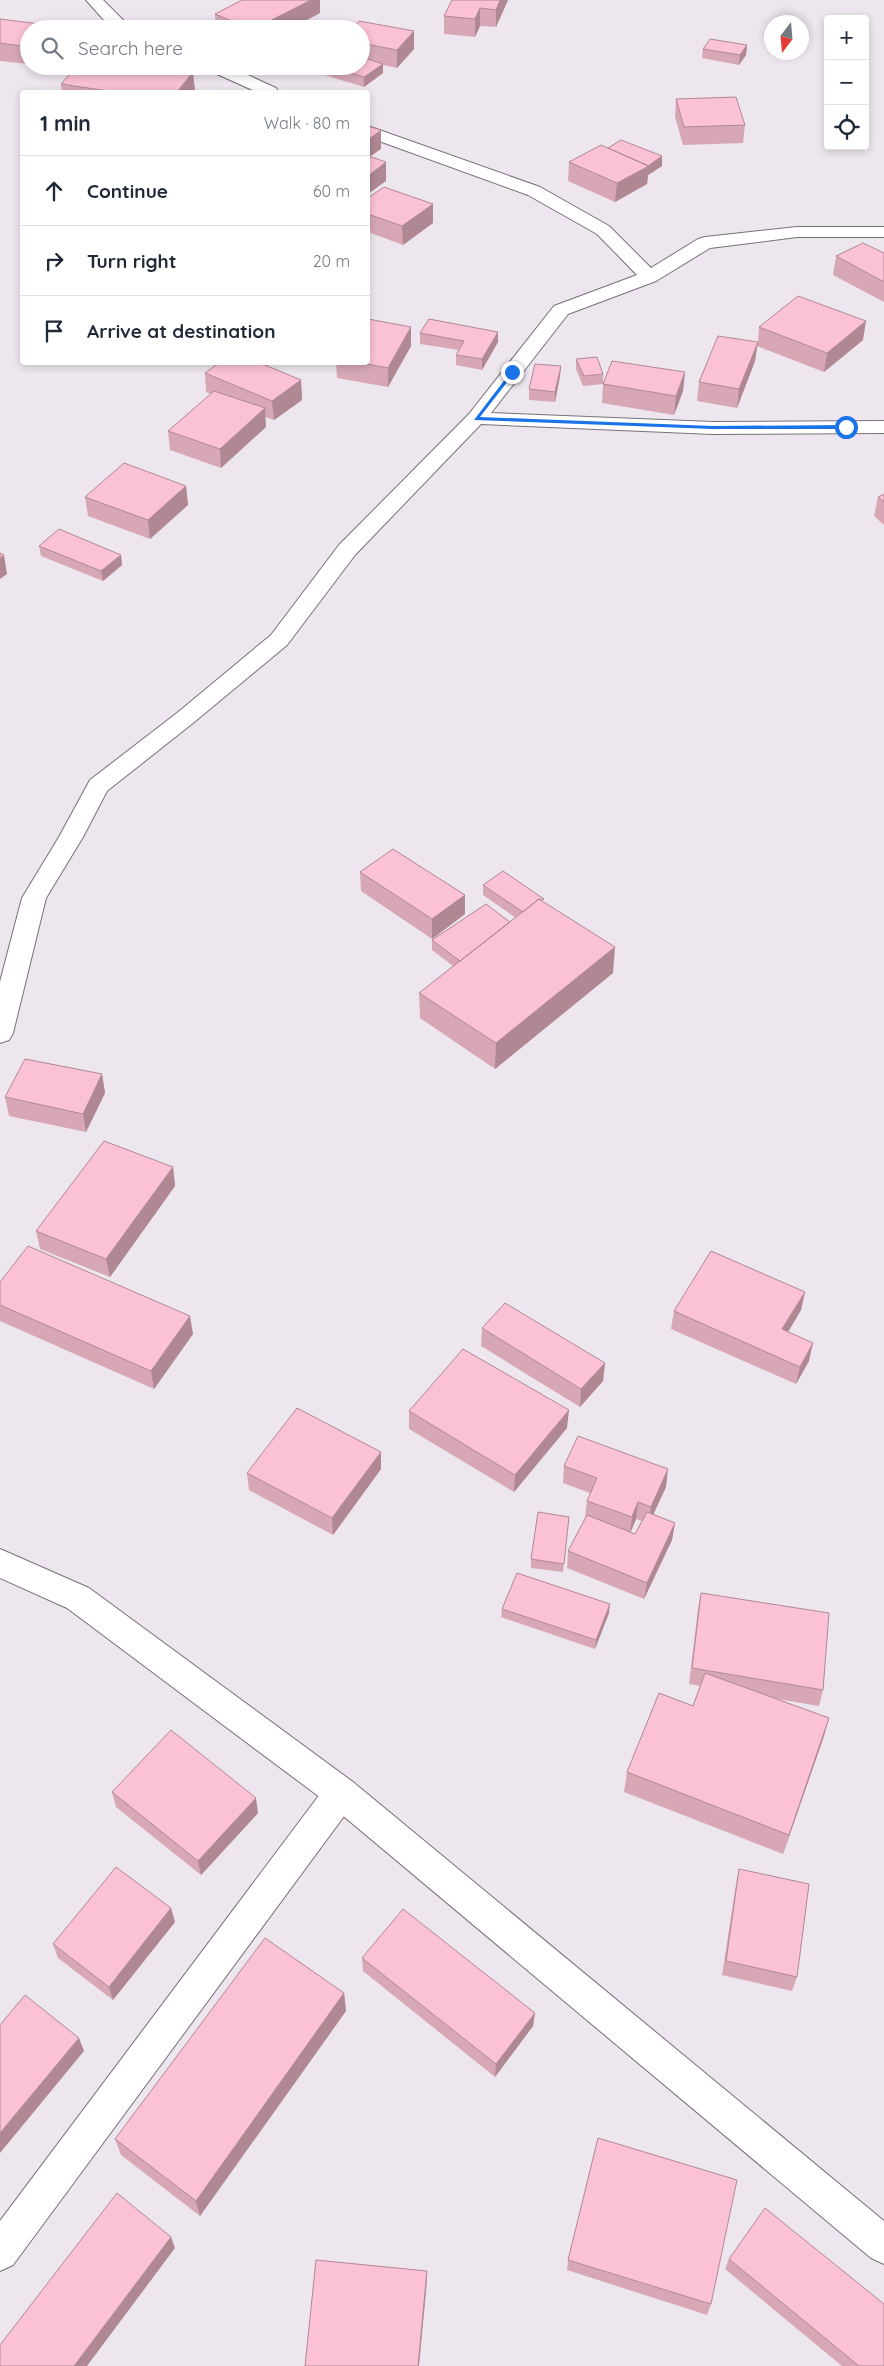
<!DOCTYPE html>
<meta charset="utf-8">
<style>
:root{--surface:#fff;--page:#f6f6f7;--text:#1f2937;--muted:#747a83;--line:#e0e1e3}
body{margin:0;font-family:Quicksand,sans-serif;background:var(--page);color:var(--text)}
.controls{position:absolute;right:15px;top:15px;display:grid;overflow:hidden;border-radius:5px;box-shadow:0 2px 8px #0003}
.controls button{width:45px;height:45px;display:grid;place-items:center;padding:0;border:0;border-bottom:1px solid var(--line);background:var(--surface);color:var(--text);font:25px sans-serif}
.compass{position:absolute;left:764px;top:15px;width:45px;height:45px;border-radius:50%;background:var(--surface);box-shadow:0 2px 8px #0003;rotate:196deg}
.stop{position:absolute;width:15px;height:15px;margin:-11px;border:4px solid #1a73e8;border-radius:50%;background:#fff}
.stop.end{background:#1a73e8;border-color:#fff;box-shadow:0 1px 5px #0008}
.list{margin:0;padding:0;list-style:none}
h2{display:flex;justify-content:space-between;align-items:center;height:65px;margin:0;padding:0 20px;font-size:21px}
h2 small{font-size:16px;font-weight:400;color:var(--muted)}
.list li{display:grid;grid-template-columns:32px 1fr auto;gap:15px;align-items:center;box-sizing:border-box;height:70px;padding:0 20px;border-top:1px solid var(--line)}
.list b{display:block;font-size:19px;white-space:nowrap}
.list em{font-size:16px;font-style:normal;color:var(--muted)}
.icon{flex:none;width:28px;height:28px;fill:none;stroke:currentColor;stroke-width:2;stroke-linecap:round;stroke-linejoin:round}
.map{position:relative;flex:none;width:884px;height:2366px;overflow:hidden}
.search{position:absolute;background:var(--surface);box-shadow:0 2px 8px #0003;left:20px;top:20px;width:350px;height:55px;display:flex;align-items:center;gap:12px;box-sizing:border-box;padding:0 18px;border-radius:28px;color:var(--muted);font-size:19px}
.panel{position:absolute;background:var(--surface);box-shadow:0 2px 8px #0003;left:20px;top:90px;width:350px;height:275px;border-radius:5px}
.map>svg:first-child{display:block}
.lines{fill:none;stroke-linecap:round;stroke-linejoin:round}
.minor-casing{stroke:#787078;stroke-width:2}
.major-casing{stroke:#787078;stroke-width:2}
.minor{fill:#fff;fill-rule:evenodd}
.major{fill:#fff;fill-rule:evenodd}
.wall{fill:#d7a7b6;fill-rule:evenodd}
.shaded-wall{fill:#af8894}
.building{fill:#fac2d4;stroke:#af8894}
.route{fill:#1a73e8}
</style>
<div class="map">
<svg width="884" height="2366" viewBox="0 0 884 2366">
<rect width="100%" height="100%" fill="#eee6ef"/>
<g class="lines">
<!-- minor casing -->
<g class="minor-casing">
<path id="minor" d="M 86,0 L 103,0 L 132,29 L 112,29 Z
M 206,66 L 228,66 L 276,88 L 278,92 L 257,92 L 208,70 Z
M 368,126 L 540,187 L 609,226 L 651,268 L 698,239 L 705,237 L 797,227 L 884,227 L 884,237 L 797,237 L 710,248 L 656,281 L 568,314 L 491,413 L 713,422 L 884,421 L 884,433 L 713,434 L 481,424 L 355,555 L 287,645 L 193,723 L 107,791 L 83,837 L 46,898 L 13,1033 L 9,1040 L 0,1043 L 0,982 L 22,898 L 59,837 L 90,780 L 177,713 L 271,635 L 339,545 L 469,414 L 554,306 L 637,275 L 597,234 L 528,195 L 368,137 Z
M 341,1777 L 353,1782 L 358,1793 L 353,1804 L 13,2265 L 0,2271 L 0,2221 L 329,1782 Z"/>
</g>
<!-- major casing -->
<g class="major-casing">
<path id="major" d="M 0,1549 L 89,1588 L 353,1782 L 884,2221 L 884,2264 L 871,2258 L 329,1804 L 67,1608 L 0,1578 Z"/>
</g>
<!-- minor -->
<use href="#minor" class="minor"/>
<!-- major -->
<use href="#major" class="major"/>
</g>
<!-- wall -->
<path class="wall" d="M 508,0 L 496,27 L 480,26 L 475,37 L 444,34 L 444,16 Z
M 320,13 L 290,29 L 216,29 L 215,14 Z
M 0,19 L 64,27 L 65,29 L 29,29 L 29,64 L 0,61 Z
M 361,29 L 414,49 L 397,68 L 383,65 L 383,73 L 364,87 L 318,73 L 318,66 L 361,66 Z
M 747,45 L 746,55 L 739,65 L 702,58 L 703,49 Z
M 61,84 L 195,90 L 193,92 L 62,92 Z
M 676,99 L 745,125 L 743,143 L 683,145 L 675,117 Z
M 608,148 L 662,156 L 662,166 L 648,175 L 647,184 L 615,202 L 568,181 L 569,162 Z
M 368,198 L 433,223 L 403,245 L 368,232 Z
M 884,253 L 884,302 L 833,275 L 836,256 Z
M 411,327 L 411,346 L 388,387 L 337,378 L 336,362 L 368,362 Z
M 759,327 L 863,340 L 824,372 L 757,346 L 755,361 L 737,408 L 697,401 L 699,382 L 758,342 Z
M 498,332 L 498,342 L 482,370 L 456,365 L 456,355 L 459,350 L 420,344 L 420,333 Z
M 576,359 L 603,374 L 603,384 L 583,386 L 576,369 Z
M 296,362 L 306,362 L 304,365 Z
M 685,372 L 683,391 L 674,415 L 602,403 L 603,384 Z
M 205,373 L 301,380 L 302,400 L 274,420 L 265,417 L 266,427 L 221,468 L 170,450 L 168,431 L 211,394 L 206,392 Z
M 560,376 L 555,402 L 529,400 L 529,389 Z
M 186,486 L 188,505 L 150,539 L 88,516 L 85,497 Z
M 884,494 L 884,525 L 874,516 L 878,497 Z
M 39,546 L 121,555 L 122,565 L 103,581 L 41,556 Z
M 360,872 L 465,895 L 465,914 L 432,939 L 361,891 Z
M 483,885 L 543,902 L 613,973 L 495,1069 L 420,1018 L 419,993 L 453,966 L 432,950 L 432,940 L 510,922 L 516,918 L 483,895 Z
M 102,1074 L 105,1093 L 86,1132 L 9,1116 L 5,1097 Z
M 173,1167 L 175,1186 L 110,1277 L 40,1249 L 36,1231 Z
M 0,1282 L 193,1334 L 154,1389 L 0,1321 Z
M 805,1292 L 801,1310 L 788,1332 L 809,1361 L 796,1384 L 671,1329 L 674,1311 Z
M 482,1328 L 605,1363 L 603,1381 L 580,1407 L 481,1346 Z
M 409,1411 L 567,1428 L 514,1492 L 409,1429 Z
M 381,1452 L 381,1469 L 333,1535 L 249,1490 L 247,1473 Z
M 564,1466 L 666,1487 L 653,1514 L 675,1523 L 672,1540 L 644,1599 L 567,1568 L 568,1551 L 585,1518 L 587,1501 L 590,1493 L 563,1483 ZM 636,1519 L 642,1521 L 635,1534 L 630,1532 Z
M 569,1517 L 563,1572 L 531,1568 L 531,1559 Z
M 701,1593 L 823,1690 L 819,1706 L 777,1699 L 829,1718 L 823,1739 L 783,1854 L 624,1792 L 627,1772 L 693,1706 L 700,1686 L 689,1684 L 698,1609 Z
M 502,1609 L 609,1613 L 595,1649 L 501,1617 Z
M 112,1792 L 258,1813 L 201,1875 L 116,1807 Z
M 739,1869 L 797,1977 L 792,1991 L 722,1975 L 736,1884 Z
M 175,1922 L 113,2000 L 58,1958 L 53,1944 Z
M 362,1958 L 535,2013 L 533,2026 L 495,2077 L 363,1971 Z
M 344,1993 L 346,2011 L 200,2216 L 121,2155 L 115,2139 Z
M 729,2259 L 884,2366 L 842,2366 L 725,2269 Z
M 568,2260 L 711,2304 L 707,2315 L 567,2270 Z"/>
<!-- shaded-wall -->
<path class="shaded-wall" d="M 311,0 L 320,0 L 320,13 L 290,29 L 254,29 Z
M 500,0 L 508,0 L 496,27 L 496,10 Z
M 480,8 L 480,26 L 475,37 L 475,19 Z
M 414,31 L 414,49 L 397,68 L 397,50 Z
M 747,45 L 746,55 L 739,65 L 740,55 Z
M 383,64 L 383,73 L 364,87 L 364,77 Z
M 193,72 L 195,90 L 193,92 L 177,92 Z
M 381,130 L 381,149 L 368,158 L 368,140 Z
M 662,156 L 662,166 L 648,175 L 647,184 L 615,202 L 617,183 L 647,166 Z
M 386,162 L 386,181 L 368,194 L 368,176 Z
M 433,204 L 433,223 L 403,245 L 402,226 Z
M 866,321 L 863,340 L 824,372 L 827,353 Z
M 411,327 L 411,346 L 388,387 L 388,368 Z
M 498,332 L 498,342 L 482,370 L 482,359 Z
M 758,342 L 755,361 L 737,408 L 739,389 Z
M 561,366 L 560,376 L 555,402 L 555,392 Z
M 685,372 L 683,391 L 674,415 L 676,396 Z
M 301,380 L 302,400 L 274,420 L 272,401 Z
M 265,408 L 266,427 L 221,468 L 220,449 Z
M 186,486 L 188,505 L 150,539 L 148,520 Z
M 4,555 L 7,574 L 0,579 L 0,558 Z
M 121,555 L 122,565 L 103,581 L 101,571 Z
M 465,895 L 465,914 L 432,939 L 432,919 Z
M 615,947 L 613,973 L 495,1069 L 496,1043 Z
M 102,1074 L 105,1093 L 86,1132 L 83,1114 Z
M 173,1167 L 175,1186 L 110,1277 L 106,1259 Z
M 805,1292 L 801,1310 L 779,1347 L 782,1329 Z
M 190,1316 L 193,1334 L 154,1389 L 151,1371 Z
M 813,1343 L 809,1361 L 796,1384 L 800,1367 Z
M 605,1363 L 603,1381 L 580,1407 L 581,1389 Z
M 569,1410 L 567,1428 L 514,1492 L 515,1475 Z
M 381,1452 L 381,1469 L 333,1535 L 332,1518 Z
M 668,1469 L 666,1487 L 649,1524 L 651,1507 Z
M 638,1502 L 636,1519 L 630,1534 L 632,1517 Z
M 675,1523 L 672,1540 L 644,1599 L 647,1583 Z
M 610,1604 L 609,1613 L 595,1649 L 596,1640 Z
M 829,1718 L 823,1739 L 783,1854 L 789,1835 Z
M 256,1798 L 258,1813 L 201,1875 L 198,1861 Z
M 171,1908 L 175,1922 L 113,2000 L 109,1987 Z
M 344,1993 L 346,2011 L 200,2216 L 196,2201 Z
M 535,2013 L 533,2026 L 495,2077 L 496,2064 Z
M 79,2038 L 84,2051 L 0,2153 L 0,2133 Z
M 171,2237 L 175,2248 L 87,2366 L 74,2366 Z
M 427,2271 L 427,2281 L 419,2366 L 418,2366 Z"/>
<!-- building -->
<path class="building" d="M 242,0 L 311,0 L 254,29 L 251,29 L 215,14 Z
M 452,0 L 500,0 L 496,10 L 480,8 L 475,19 L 444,16 Z
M 0,19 L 64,27 L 63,29 L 29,29 L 29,47 L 0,43 Z
M 359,21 L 414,31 L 397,50 L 361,43 L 361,29 L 352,29 Z
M 710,39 L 747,45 L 740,55 L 703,49 Z
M 361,57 L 383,64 L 364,77 L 328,66 L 361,66 Z
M 77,66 L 154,66 L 193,72 L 177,92 L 115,92 L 61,84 Z
M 736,97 L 745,125 L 684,127 L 676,99 Z
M 368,126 L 381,130 L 368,140 Z
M 621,140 L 662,156 L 648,166 L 608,148 Z
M 601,145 L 649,166 L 617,183 L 569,162 Z
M 368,156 L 386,162 L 368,176 Z
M 384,187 L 433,204 L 402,226 L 368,214 L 368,198 Z
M 863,243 L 884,253 L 884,282 L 836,256 Z
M 798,296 L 866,321 L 827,353 L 759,327 Z
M 368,319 L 411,327 L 388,368 L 356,362 L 368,362 Z
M 429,319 L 498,332 L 482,359 L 456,355 L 464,341 L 420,333 Z
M 718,336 L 758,342 L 739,389 L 699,382 Z
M 597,357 L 603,374 L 584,376 L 576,359 Z
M 612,361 L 685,372 L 676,396 L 603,384 Z
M 220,362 L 258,362 L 301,380 L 272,401 L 205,373 Z
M 535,364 L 561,366 L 555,392 L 529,389 Z
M 214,391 L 265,408 L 220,449 L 168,431 Z
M 124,463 L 186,486 L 148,520 L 85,497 Z
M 884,494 L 884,502 L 878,497 Z
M 59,529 L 121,555 L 101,571 L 39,546 Z
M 0,553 L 4,555 L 0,558 Z
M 393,849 L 465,895 L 432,919 L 360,872 Z
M 503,871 L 544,899 L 541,900 L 539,899 L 523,912 L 483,885 Z
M 539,899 L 615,947 L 496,1043 L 419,993 Z
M 486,904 L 510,922 L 460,961 L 432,940 Z
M 25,1059 L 102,1074 L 83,1114 L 5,1097 Z
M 104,1141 L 173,1167 L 106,1259 L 36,1231 Z
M 28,1246 L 190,1316 L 151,1371 L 0,1305 L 0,1282 Z
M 711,1251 L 805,1292 L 782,1329 L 813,1343 L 800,1367 L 674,1311 Z
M 505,1303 L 605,1363 L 581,1389 L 482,1328 Z
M 463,1349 L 569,1410 L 515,1475 L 409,1411 Z
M 297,1408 L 381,1452 L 332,1518 L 247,1473 Z
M 578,1436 L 668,1469 L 651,1507 L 638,1502 L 632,1517 L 587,1501 L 597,1478 L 564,1466 Z
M 538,1512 L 569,1517 L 564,1564 L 531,1559 Z
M 647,1512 L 675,1523 L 647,1583 L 568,1551 L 587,1515 L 635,1534 Z
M 517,1573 L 610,1604 L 596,1640 L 502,1609 Z
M 701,1593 L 829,1613 L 823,1690 L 692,1668 Z
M 705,1673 L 829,1718 L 789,1835 L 627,1772 L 659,1693 L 693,1706 Z
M 171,1730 L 256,1798 L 198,1861 L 112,1792 Z
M 116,1867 L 171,1908 L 109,1987 L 53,1944 Z
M 739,1869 L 809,1884 L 797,1977 L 726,1961 Z
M 403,1909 L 535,2013 L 496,2064 L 362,1958 Z
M 265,1938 L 344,1993 L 196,2201 L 115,2139 Z
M 25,1995 L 79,2038 L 0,2133 L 0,2025 Z
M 598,2138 L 737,2180 L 711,2304 L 568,2260 Z
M 117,2193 L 171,2237 L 74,2366 L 0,2366 L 0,2345 Z
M 765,2208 L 884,2304 L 884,2366 L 859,2366 L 729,2259 Z
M 316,2260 L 427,2271 L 418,2366 L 305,2366 Z"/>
<!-- route -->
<path class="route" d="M 512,370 L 515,372 L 480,417 L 713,426 L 846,425 L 849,427 L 846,429 L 713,429 L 474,420 Z"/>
</svg>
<div class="controls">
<button>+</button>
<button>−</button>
<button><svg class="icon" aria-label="locate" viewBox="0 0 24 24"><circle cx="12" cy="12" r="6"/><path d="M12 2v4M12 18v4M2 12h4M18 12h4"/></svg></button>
</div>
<svg class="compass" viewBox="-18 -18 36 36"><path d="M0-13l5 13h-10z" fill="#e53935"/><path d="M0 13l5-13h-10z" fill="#747a83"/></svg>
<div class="stop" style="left:846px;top:427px"></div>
<div class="stop end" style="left:512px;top:372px"></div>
<div class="search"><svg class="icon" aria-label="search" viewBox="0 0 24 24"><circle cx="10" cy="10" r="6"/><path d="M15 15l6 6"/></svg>Search here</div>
<section class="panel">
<h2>1 min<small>Walk · 80 m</small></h2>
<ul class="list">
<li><svg class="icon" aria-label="ahead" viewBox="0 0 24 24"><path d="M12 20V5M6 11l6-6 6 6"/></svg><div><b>Continue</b></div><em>60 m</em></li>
<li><svg class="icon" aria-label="right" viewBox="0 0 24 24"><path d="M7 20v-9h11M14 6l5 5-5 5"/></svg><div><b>Turn right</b></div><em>20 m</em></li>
<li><svg class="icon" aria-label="arrive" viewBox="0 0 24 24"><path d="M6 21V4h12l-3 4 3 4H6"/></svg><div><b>Arrive at destination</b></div></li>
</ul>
</section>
</div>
